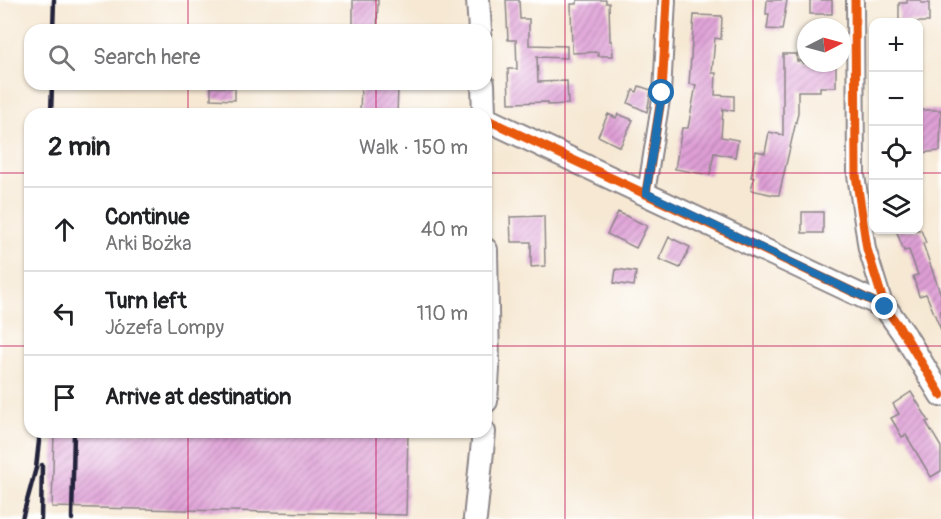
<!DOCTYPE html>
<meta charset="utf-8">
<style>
:root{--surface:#fff;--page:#f2f2f2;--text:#202124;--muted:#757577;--line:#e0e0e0}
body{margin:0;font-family:Pangolin,sans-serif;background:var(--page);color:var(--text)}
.controls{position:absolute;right:18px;top:18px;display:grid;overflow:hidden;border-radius:12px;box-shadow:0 2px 4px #0004}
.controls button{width:54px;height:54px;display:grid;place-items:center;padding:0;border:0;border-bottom:2px solid var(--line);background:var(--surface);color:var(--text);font:30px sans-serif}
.compass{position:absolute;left:797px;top:18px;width:54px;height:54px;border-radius:50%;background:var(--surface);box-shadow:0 2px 4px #0004;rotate:84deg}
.stop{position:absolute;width:18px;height:18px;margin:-14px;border:4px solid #1f6fb2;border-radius:50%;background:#fff}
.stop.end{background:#1f6fb2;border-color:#fff;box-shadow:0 2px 6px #0008}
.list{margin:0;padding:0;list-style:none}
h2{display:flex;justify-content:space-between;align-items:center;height:78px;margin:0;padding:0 24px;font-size:26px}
h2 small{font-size:20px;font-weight:400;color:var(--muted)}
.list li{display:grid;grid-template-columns:39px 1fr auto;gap:18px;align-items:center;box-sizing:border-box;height:84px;padding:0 24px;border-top:2px solid var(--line)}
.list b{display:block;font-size:22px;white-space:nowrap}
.list p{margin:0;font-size:20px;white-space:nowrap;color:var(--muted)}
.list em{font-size:20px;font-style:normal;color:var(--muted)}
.icon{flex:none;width:33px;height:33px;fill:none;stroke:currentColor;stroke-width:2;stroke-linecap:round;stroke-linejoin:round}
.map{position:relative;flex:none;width:941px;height:519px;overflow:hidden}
.search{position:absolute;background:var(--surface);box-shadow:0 2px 4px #0004;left:24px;top:24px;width:468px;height:66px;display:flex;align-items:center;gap:15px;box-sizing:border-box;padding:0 21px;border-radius:18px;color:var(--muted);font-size:22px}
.panel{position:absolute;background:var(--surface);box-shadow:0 2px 4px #0004;left:24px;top:108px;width:468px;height:330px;border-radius:18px}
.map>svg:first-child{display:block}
.building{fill:url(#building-hatch)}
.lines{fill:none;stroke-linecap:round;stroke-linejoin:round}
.street-casing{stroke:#8c8587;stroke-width:20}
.secondary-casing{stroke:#8c8587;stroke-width:26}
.street{stroke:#fff;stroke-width:16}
.secondary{stroke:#fff;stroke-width:22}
.rail{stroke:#22223b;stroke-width:4.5}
.cycleway-casing{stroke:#fff;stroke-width:13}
.cycleway{stroke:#e8590c;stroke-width:9}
.route{stroke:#1f6fb2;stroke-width:8}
.grid{fill:none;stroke:#c2185b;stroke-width:1.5;stroke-opacity:0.55}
</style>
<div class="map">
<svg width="941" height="519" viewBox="0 0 941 519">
<defs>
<pattern id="building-hatch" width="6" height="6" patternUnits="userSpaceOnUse" patternTransform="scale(1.5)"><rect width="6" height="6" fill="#df9fd6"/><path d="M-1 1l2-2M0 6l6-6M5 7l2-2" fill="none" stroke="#b481af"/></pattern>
</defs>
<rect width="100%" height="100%" fill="#fff"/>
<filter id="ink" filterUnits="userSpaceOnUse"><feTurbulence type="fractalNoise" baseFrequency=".0167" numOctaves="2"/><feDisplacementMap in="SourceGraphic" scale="12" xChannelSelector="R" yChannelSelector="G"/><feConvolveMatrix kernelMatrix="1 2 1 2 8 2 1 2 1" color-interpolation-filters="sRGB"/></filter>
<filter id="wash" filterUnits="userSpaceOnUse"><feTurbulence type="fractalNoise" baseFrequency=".008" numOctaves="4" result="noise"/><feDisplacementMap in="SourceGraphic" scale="24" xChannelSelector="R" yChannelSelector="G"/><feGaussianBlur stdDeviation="1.35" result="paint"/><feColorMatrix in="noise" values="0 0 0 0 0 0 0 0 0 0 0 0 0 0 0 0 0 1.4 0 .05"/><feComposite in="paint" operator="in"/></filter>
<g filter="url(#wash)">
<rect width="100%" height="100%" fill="#f6e8d3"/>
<g id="blocks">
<!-- building -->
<path class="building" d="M 353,0 L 378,0 L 377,29 L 353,28 Z
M 506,0 L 519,0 L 520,19 L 529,19 L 529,45 L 567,46 L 567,58 L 537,57 L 538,82 L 567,81 L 568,104 L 548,105 L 548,102 L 509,103 L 508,69 L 517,69 L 516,40 L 508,40 Z
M 577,0 L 606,0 L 606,3 L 609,3 L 610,41 L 612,41 L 613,56 L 598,56 L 598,52 L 572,53 L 571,4 L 577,4 Z
M 767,0 L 787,0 L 782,30 L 767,29 L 769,14 L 766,14 Z
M 810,0 L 832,0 L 832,14 L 810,14 Z
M 907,0 L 921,0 L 921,3 L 929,3 L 929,22 L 899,22 L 899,3 L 907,3 Z
M 694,15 L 722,16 L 721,39 L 715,38 L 712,73 L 716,73 L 715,95 L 734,96 L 734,111 L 723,109 L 721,137 L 738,140 L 735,157 L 714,153 L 710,175 L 675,169 L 682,128 L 688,128 L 696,85 L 689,84 Z
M 783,54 L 797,54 L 797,61 L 803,61 L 803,63 L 836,65 L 836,87 L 820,87 L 820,91 L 798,91 L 798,113 L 779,195 L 774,195 L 751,190 L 754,178 L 751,177 L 756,151 L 765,153 L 769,132 L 783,135 Z
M 361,86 L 398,87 L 397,114 L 360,114 Z
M 639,86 L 651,90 L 647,112 L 628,103 L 633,90 L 637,92 Z
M 211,87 L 235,88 L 235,100 L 211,99 Z
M 918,110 L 941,110 L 940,151 L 918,153 Z
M 608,114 L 616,118 L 618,114 L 633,120 L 620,147 L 598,136 Z
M 618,212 L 647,226 L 636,248 L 607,234 Z
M 802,212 L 823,212 L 823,233 L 802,233 Z
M 544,216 L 545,266 L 531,267 L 531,242 L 511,242 L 510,217 Z
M 896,230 L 921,230 L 926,243 L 923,244 L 941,295 L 941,330 L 926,294 L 919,296 L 913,276 L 918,275 L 909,250 L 904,251 Z
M 669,237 L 690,247 L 680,268 L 659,259 Z
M 616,269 L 636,272 L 634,286 L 614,283 Z
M 911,392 L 929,421 L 926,422 L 941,447 L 941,471 L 931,477 L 906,435 L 902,437 L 891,418 L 899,414 L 893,404 Z
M 54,432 L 408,432 L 406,515 L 52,507 Z"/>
</g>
</g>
<g filter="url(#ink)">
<use href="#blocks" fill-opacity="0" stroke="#8c8587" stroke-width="1.5"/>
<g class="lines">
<!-- street casing -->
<g class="street-casing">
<path id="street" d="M 855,0 L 856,175 L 867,249 L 885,307
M 646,193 L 662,93 L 667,0"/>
</g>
<!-- secondary casing -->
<g class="secondary-casing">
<path id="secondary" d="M 478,0 L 480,30
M 483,84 L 484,114
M 486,119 L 885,307 L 904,334 L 941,395
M 486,250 L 488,369 L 486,401
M 475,519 L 484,432"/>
</g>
<!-- street -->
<use href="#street" class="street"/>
<!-- secondary -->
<use href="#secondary" class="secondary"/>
<!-- rail -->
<path class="rail" d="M 53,30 L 54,0
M 51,114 L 52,84
M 22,519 L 36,468 L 40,432
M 41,519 L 42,465
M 72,519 L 74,432"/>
<!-- cycleway casing -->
<g class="cycleway-casing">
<path id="cycleway" d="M 855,0 L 856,175 L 867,249 L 885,307 L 904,334 L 941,395
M 486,119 L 885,307
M 646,193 L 662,93 L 667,0"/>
</g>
<!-- cycleway -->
<use href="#cycleway" class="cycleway"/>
</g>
</g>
<g class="lines" filter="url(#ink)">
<!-- route -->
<path class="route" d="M 662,93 L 646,193 L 885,307"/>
</g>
<!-- grid -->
<path class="grid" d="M 188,0 L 188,30M 376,0 L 376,30M 565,0 L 565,519M 753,0 L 753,519M 188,84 L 188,114M 376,84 L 376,114M 0,173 L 30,173M 486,173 L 874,173M 918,173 L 941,173M 0,346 L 30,346M 486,346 L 941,346M 188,432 L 188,519M 376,432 L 376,519"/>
</svg>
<div class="controls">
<button>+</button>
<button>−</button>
<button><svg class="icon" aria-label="locate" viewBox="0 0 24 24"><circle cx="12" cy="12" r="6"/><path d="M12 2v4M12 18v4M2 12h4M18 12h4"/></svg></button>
<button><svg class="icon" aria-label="layers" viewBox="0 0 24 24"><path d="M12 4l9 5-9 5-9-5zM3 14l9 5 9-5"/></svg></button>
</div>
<svg class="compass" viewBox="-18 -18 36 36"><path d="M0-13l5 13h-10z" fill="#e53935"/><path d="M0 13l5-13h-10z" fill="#757577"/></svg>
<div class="stop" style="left:662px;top:93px"></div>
<div class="stop end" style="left:885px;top:307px"></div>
<div class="search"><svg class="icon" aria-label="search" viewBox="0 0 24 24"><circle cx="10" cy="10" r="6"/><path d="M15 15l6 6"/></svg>Search here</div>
<section class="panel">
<h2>2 min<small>Walk · 150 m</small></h2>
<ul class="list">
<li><svg class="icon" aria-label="ahead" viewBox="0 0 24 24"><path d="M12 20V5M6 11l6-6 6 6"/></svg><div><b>Continue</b><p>Arki Bożka</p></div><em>40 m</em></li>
<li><svg class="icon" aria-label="left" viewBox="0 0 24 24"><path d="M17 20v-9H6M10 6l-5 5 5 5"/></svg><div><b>Turn left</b><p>Józefa Lompy</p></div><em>110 m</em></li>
<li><svg class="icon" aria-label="arrive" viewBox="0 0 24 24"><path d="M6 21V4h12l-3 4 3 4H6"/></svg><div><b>Arrive at destination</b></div></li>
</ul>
</section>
</div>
